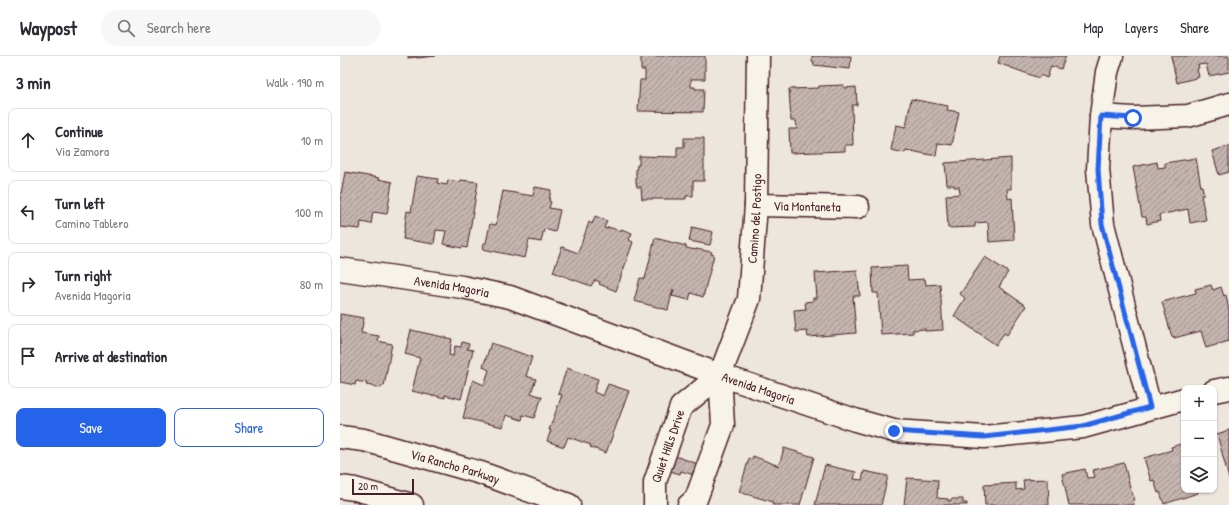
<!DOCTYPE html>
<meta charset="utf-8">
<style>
:root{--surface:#fff;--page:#f7f7f7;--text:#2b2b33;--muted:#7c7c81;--line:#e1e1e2;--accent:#2563eb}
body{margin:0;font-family:"Patrick Hand",sans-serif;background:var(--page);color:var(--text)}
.controls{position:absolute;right:12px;bottom:12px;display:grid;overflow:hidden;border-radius:8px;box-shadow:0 1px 3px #0004}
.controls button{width:36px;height:36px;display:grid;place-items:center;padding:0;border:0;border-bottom:1px solid var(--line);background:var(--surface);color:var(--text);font:20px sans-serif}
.scale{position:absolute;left:12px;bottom:10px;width:62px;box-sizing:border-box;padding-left:4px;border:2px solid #4a1f2b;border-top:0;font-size:11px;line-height:14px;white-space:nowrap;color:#4a1f2b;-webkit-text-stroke:3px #f7f3e8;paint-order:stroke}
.stop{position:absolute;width:12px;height:12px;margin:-9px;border:3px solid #2563eb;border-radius:50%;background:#fff}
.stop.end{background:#2563eb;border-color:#fff;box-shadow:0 1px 4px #0008}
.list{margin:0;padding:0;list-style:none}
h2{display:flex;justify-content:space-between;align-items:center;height:52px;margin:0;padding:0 16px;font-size:17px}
h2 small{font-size:13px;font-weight:400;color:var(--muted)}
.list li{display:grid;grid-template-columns:26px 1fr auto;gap:12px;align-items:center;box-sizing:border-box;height:64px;margin:0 8px 8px;padding:0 8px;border:1px solid var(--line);border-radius:8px}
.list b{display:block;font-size:15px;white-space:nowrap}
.list p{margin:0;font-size:13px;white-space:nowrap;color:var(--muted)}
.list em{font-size:13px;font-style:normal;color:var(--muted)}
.actions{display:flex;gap:8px;padding:12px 16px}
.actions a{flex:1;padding:9px 0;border:1px solid var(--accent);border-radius:8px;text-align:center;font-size:14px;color:var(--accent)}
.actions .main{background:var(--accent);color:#fff}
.icon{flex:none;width:22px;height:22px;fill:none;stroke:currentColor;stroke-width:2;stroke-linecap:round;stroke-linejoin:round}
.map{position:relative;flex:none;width:889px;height:449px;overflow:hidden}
header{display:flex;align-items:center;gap:24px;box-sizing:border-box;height:56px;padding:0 20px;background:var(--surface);border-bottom:1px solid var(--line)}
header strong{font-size:19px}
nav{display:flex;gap:22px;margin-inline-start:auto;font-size:14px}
.search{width:280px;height:36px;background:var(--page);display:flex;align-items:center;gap:10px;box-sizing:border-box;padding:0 14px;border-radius:22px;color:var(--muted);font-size:15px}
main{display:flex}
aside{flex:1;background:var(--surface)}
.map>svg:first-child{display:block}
.building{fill:url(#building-hatch);stroke:#4a1f2b}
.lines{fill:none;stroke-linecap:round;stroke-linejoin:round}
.minor-casing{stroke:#4a1f2b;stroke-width:25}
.major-casing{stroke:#4a1f2b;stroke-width:25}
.minor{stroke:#f7f3e8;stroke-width:22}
.major{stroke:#f7f3e8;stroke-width:22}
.route{stroke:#2563eb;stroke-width:5}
.labels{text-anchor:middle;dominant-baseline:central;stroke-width:4;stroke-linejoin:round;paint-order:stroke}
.street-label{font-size:13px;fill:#4a1f2b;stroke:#f7f3e8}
</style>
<header>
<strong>Waypost</strong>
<div class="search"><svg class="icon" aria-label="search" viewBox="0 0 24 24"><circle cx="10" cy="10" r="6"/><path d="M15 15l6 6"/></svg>Search here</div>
<nav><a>Map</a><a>Layers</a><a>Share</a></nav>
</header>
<main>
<aside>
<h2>3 min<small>Walk · 190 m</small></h2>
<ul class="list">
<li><svg class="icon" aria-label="ahead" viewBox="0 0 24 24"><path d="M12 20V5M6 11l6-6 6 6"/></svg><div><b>Continue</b><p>Via Zamora</p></div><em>10 m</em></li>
<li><svg class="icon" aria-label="left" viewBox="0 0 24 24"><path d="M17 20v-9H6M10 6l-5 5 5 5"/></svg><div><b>Turn left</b><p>Camino Tablero</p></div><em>100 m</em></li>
<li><svg class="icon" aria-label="right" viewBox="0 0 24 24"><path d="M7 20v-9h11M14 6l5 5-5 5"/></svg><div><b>Turn right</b><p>Avenida Magoria</p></div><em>80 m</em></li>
<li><svg class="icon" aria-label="arrive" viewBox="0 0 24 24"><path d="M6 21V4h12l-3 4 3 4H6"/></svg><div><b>Arrive at destination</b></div></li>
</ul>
<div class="actions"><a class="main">Save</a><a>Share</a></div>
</aside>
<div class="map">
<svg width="889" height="449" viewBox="0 0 889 449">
<defs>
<pattern id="building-hatch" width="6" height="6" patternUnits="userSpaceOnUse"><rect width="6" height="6" fill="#c4b5b0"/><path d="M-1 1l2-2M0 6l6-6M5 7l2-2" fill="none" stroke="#a1938f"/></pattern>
</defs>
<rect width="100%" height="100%" fill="#ece6dd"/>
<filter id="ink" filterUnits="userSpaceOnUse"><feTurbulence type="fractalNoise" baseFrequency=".025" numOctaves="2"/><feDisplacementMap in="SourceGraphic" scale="8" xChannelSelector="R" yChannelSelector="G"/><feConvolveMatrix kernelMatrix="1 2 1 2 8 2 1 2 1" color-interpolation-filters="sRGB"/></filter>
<g filter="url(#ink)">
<!-- building -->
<path class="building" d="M 68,0 L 96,0 L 77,2 L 77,1 L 68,2 Z
M 301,0 L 365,0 L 365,23 L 351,23 L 351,31 L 355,31 L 355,33 L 364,33 L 363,56 L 298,55 L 300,24 L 305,24 L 305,14 L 301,14 Z
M 472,0 L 511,0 L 510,13 L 473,9 L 474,6 L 472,5 Z
M 660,0 L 726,0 L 721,13 L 711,10 L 707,22 L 700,19 L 699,22 L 658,7 Z
M 831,0 L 889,0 L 889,16 L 869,20 L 866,8 L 858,9 L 859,12 L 857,13 L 859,21 L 837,27 Z
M 504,29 L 504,32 L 516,31 L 517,49 L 512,49 L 513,89 L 505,89 L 505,95 L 450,97 L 449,73 L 457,73 L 456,65 L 451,65 L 449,33 L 479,32 L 479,30 Z
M 571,43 L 608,50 L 607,54 L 619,56 L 612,89 L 598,87 L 596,100 L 566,94 L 565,97 L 551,94 L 556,69 L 566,71 Z
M 344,82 L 364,82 L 364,125 L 353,125 L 353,140 L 346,140 L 346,143 L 302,143 L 301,131 L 297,131 L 296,126 L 296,115 L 297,109 L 299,109 L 299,100 L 337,101 L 337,91 L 344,91 Z
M 889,90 L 889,116 L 879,119 L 872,95 Z
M 671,102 L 671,133 L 667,133 L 668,143 L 672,142 L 674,184 L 649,186 L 648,166 L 635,167 L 635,171 L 608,172 L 606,139 L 620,138 L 619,131 L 614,131 L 614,129 L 607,129 L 605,107 Z
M 856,102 L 861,131 L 862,130 L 864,139 L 861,139 L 866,164 L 850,167 L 848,153 L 819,159 L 820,165 L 807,168 L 806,161 L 802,161 L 793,111 L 817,106 L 818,112 L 825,111 L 825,107 Z
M 5,116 L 39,122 L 38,123 L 52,126 L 47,158 L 33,156 L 31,168 L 21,166 L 20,173 L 0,171 L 0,143 Z
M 77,120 L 98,123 L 97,127 L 107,129 L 108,124 L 120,126 L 121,124 L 138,126 L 127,192 L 122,191 L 122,192 L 103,188 L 106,175 L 96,174 L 94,188 L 63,183 L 67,155 L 71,156 Z
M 195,131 L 211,134 L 209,145 L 211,146 L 209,152 L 220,154 L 215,176 L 204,173 L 201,186 L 189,184 L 185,202 L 143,193 L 144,187 L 146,187 L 150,168 L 156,169 L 163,135 L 193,140 Z
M 255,160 L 267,165 L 264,172 L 267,173 L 268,171 L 281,175 L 281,173 L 292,177 L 289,184 L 293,186 L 276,235 L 259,228 L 260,226 L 255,224 L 251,230 L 213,216 L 222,191 L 238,197 L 249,166 L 252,168 Z
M 352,171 L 373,176 L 370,189 L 349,185 Z
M 315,182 L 346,190 L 346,192 L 356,194 L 356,193 L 372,196 L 371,198 L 374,199 L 363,241 L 351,237 L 349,244 L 332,240 L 334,234 L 333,233 L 328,254 L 294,245 L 300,222 L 305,223 Z
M 645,201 L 668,216 L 659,231 L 686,250 L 667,279 L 664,277 L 656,289 L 614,260 L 625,242 L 620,238 Z
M 567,210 L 568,224 L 585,223 L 586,229 L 600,228 L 603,274 L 585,275 L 585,273 L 573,274 L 573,277 L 541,279 L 538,237 L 533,237 L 532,212 Z
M 517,214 L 520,240 L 513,240 L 516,277 L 468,281 L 467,275 L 456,276 L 454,254 L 466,253 L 465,246 L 473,245 L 473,242 L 477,242 L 475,217 Z
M 871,229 L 873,234 L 881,231 L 884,240 L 886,239 L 889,255 L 889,285 L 866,292 L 861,275 L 834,282 L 834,280 L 832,281 L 822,246 L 856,237 L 855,233 Z
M 0,258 L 24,262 L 21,277 L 39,280 L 38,285 L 52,288 L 44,330 L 41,330 L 41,332 L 26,329 L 27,327 L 16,325 L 15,329 L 0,326 Z
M 71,274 L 112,283 L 109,299 L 113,300 L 115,290 L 121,291 L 122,286 L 129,288 L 127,293 L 133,294 L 121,343 L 105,339 L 105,342 L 93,339 L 93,340 L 72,335 L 80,302 L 65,298 Z
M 151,287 L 192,301 L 186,320 L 196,323 L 191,337 L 202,341 L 194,362 L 183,359 L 182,364 L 166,359 L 163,371 L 123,362 L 133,324 L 144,329 L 149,314 L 143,311 Z
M 227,312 L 258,323 L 254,336 L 263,340 L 268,328 L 289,335 L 266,397 L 250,391 L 251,389 L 228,381 L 224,391 L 207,385 L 211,374 L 209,374 L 222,339 L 218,338 Z
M 889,374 L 889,423 L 877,378 Z
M 844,387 L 844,434 L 857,434 L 858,437 L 824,448 L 820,436 L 818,437 L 814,424 L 811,425 L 804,402 L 832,394 L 831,391 Z
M 444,392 L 474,401 L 460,449 L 432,449 L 433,446 L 399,436 L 409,402 L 412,403 L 413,400 L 439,410 Z
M 335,400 L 358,408 L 354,419 L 341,415 L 340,418 L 330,415 Z
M 784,407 L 791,436 L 792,436 L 794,443 L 793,443 L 794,449 L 729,449 L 722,418 L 745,413 L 747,422 L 755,421 L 753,414 Z
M 485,409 L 516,416 L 514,423 L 522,424 L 524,415 L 548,420 L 541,449 L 475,449 Z
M 567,422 L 598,424 L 597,442 L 608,443 L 608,445 L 610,445 L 611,443 L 623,443 L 623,447 L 627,447 L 627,449 L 564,449 Z
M 708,423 L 709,449 L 645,449 L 644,429 L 676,427 L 676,434 L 684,433 L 683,424 Z"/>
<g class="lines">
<!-- minor casing -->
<g class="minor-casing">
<g id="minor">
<path d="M 772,0 L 767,16 L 761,60 L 758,113 L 763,168 L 810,351"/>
<path d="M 761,60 L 793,62 L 848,60 L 889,48"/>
<path id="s1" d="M 416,149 L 518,151"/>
<path id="s2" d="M 0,213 L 122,231 L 170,241 L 380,319 L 515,364 L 554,375 L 644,381 L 743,371 L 844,343"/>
<path d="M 874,335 L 889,332"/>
<path id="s3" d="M 315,449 L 315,426 L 341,351 L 380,319"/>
<path id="s4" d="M 349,449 L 356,443 L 383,369 L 380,319 L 409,243 L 416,149 L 418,0"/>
</g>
</g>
<!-- major casing -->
<g class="major-casing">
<g id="major">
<path id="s5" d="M 0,381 L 24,384 L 141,417 L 229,449"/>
<path d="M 0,431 L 15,433 L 72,449"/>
</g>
</g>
<!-- minor -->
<use href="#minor" class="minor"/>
<!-- major -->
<use href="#major" class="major"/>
</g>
</g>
<g class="lines" filter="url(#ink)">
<!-- route -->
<path class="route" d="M 554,375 L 644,381 L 743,370 L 810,351 L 762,168 L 758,113 L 761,60 L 793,62"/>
</g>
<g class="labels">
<!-- street labels -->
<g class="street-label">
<text stroke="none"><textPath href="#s1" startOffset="51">Via Montaneta</textPath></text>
<text stroke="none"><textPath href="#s4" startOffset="300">Camino del Postigo</textPath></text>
<text stroke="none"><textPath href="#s2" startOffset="113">Avenida Magoria</textPath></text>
<text stroke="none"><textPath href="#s2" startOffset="437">Avenida Magoria</textPath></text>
<text stroke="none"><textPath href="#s3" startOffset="61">Quiet Hills Drive</textPath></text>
<text stroke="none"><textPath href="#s5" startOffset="119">Via Rancho Parkway</textPath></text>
</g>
</g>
</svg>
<div class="controls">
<button>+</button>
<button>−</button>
<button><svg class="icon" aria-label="layers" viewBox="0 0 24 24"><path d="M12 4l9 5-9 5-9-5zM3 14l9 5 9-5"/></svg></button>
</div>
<div class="scale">20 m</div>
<div class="stop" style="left:793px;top:62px"></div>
<div class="stop end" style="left:554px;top:375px"></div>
</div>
</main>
